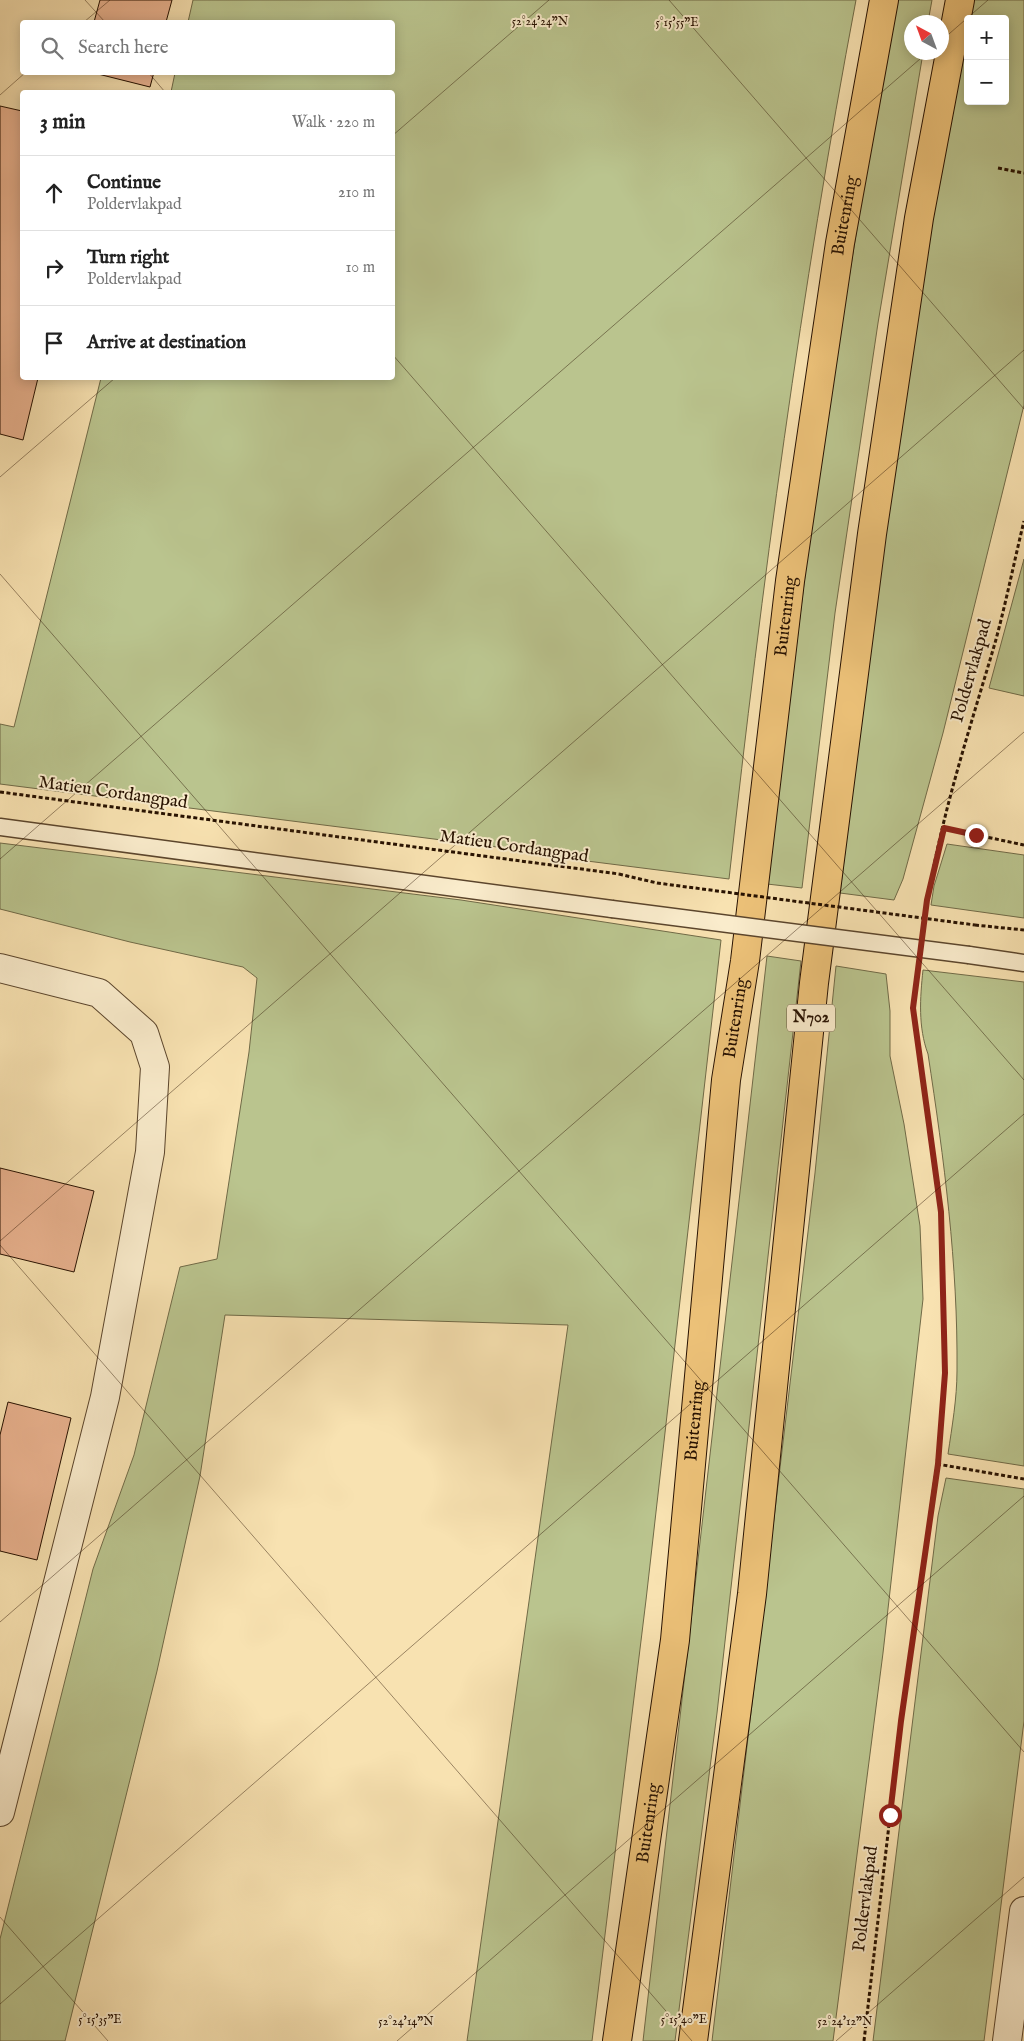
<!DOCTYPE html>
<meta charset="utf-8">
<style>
:root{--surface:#fff;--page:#f6f6f6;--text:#222;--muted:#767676;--line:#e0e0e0}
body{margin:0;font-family:"IM FELL English",serif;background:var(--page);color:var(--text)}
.controls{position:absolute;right:15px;top:15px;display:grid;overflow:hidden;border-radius:5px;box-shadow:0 2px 12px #0003}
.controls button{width:45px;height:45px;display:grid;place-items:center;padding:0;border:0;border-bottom:1px solid var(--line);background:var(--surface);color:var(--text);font:25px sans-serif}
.compass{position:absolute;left:904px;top:15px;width:45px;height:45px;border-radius:50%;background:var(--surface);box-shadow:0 2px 12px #0003;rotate:319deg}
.stop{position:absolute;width:15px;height:15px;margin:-11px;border:4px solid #8f2418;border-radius:50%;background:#fff}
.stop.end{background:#8f2418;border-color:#fff;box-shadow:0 1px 5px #0008}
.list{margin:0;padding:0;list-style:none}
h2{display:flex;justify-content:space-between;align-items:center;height:65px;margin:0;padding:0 20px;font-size:21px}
h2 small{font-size:16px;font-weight:400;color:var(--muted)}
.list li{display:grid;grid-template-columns:32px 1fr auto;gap:15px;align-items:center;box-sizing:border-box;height:75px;padding:0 20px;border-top:1px solid var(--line)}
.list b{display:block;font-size:19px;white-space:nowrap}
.list p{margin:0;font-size:16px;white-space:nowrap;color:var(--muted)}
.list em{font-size:16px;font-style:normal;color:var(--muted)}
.icon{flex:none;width:28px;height:28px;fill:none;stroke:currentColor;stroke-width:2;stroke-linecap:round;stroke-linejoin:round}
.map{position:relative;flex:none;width:1024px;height:2041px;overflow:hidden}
.search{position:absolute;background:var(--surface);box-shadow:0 2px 12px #0003;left:20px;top:20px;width:375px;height:55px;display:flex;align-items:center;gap:12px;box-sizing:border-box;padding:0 18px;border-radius:5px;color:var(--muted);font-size:19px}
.panel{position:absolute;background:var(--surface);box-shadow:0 2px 12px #0003;left:20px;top:90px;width:375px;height:290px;border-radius:5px}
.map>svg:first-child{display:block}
.green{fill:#bac48e;stroke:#706a47;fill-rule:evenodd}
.building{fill:#eab390;stroke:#271100}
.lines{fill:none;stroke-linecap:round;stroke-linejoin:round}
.lane-casing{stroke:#5b452c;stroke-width:19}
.street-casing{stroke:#5b452c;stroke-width:30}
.highway-casing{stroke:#271100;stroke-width:30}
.path{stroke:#271100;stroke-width:3;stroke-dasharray:4 2.5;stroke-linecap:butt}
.lane{stroke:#faeccc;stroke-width:16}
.street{stroke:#faeccc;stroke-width:28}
.highway{stroke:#ecc178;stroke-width:28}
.lane-bridge-casing{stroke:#5b452c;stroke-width:19;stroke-linecap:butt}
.path-bridge{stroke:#271100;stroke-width:3;stroke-dasharray:4 2.5;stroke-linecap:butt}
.lane-bridge{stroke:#faeccc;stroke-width:16}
.route{stroke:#8f2418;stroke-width:6}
.ticks{fill:none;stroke:#271100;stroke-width:1;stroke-opacity:0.45}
.labels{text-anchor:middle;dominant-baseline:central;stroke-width:4;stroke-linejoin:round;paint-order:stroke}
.shield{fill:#faeccc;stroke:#66533d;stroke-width:1}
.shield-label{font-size:16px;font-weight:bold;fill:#271100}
.street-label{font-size:18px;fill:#271100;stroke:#faeccc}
.ticks-label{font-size:12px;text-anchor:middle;fill:#271100;stroke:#faeccc;stroke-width:4;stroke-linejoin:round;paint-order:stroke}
</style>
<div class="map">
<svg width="1024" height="2041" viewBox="0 0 1024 2041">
<rect width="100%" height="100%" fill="#f8e2b1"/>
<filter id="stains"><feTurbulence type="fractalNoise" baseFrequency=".004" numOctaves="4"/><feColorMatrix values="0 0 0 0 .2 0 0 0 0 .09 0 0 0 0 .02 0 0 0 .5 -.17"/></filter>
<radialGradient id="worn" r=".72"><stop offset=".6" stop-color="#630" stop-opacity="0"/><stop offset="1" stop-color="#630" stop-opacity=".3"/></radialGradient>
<!-- green -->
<path class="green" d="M 193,0 L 856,0 C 801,291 762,585 729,879 L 587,861 L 497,847 L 0,784 L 0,724 L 14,727 L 101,378 L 392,378 L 392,92 L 171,92 L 175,73 L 392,72 L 392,22 L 188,22 Z
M 898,0 L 932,0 L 928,22 L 912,22 L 912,52 L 923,53 L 878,323 L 835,613 L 802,888 L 767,884 L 818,470 L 862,197 Z
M 971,0 L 1024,0 L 1024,405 L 943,733 L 903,879 L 894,900 L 840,893 L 877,588 L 916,309 ZM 968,19 L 1005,19 L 1005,101 L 968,101 Z
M 1024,559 L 1024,696 L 989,688 Z
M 0,843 L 461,900 L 721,940 L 646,1600 L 592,2041 L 467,2041 L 568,1325 L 225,1315 L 200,1476 L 157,1671 L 65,2041 L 0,2041 L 0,1939 L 93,1569 L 134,1455 L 180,1267 L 217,1259 L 249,1052 L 257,978 L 243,967 L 130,942 L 0,909 Z
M 947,844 L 1024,855 L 1024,918 L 931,905 L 934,886 Z
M 767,956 L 801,961 L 717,1713 L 675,2041 L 643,2041 Z
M 836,966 L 886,974 L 890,1011 L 890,1056 L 904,1124 L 920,1226 L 923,1299 L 883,1653 L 833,2041 L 712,2041 L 815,1173 Z
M 923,970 L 1024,982 L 1024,1466 L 948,1454 C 952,1427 957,1398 957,1371 C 958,1264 944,1159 928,1054 C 918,1027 920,998 923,970 Z
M 946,1478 L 1024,1489 L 1024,1721 L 984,2041 L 873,2041 L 938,1516 Z"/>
<!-- building -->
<path class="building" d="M 100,0 L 172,0 L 166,22 L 94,22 Z
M 90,72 L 154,72 L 150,87 Z
M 0,106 L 22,111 L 22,378 L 38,378 L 23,440 L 0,434 Z
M 0,1168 L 94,1191 L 74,1272 L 0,1254 Z
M 8,1402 L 71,1418 L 37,1560 L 0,1551 L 0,1435 Z"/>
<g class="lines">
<!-- lane casing -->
<g class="lane-casing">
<path id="lane" d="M 0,827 L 612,909
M 969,955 L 1024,963"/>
</g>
<!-- street casing -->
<g class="street-casing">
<path id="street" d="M 0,968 L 99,993 L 144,1033 L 155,1067 L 150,1152 L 105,1397 L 0,1812
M 1007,2041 L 1024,1911"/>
</g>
<!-- highway casing -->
<g class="highway-casing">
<g id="highway">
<path id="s1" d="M 617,2041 L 675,1640 L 726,1080 L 745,961 L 790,581 L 840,243 L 884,0"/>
<path d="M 693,2041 L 752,1594 L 814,983 L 872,534 L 919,218 L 960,0"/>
</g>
</g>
<!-- path -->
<path class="path" d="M 998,168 L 1024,173
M 0,792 L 619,874
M 944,828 L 1024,845
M 975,925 L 1024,930
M 924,926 C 936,830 968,735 995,643 C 1006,603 1014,562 1024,521
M 937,1464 L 1024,1479
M 864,2041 L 901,1721 L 937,1464 L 945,1373 L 941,1211 L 913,1008 L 918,971"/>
<!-- lane -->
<use href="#lane" class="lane"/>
<!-- street -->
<use href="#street" class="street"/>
<!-- highway -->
<use href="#highway" class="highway"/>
<!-- lane-bridge casing -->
<g class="lane-bridge-casing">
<path id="lane-bridge" d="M 612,909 L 969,955"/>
</g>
<!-- path-bridge -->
<path class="path-bridge" d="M 619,874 L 657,883 L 975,925"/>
<!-- lane-bridge -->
<use href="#lane-bridge" class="lane-bridge"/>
</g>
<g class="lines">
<!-- route -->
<path class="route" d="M 890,1815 L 901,1721 L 938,1464 L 945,1373 L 941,1212 L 913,1008 L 927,900 L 944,828 L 976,835"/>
</g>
<!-- ticks -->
<path class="ticks" d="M 85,0 L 105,22M 669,0 L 1024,409M 84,22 L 110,0M 942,40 L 988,0M 148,72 L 165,92M 0,95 L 26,72M 392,136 L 549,0M 392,354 L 1024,1080M 0,477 L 115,378M 0,574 L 1024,1752M 0,859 L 928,52M 0,1241 L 1024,350M 0,1245 L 692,2041M 0,1622 L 1024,732M 0,1917 L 108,2041M 0,2004 L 1024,1114M 397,2041 L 1024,1496M 836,2041 L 1024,1877"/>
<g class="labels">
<!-- shield labels -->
<rect class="shield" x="787" y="1004.5" width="48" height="27" rx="4"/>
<g class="shield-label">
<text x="811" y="1018">N702</text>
</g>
<!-- street labels -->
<g class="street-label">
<text stroke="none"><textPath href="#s1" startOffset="1840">Buitenring</textPath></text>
<text stroke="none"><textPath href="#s1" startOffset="1435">Buitenring</textPath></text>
<text transform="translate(972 671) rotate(-74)">Poldervlakpad</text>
<text transform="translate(113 793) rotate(8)">Matieu Cordangpad</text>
<text transform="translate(514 847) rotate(8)">Matieu Cordangpad</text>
<text stroke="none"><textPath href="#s1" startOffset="1030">Buitenring</textPath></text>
<text stroke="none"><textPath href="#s1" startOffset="625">Buitenring</textPath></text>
<text stroke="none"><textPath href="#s1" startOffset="220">Buitenring</textPath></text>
<text transform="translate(866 1899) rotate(-83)">Poldervlakpad</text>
</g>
</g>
<g class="ticks-label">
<text x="540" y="25">52°24'24"N</text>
<text x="677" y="26">5°15'55"E</text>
<text x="100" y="2023">5°15'35"E</text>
<text x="684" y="2023">5°15'40"E</text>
<text x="406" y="2025">52°24'14"N</text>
<text x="845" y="2025">52°24'12"N</text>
</g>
<rect width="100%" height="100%" filter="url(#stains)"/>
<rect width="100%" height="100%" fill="url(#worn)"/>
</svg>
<div class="controls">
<button>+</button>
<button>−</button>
</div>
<svg class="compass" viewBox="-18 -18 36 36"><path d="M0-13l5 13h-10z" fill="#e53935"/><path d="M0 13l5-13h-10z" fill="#767676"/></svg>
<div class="stop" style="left:890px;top:1815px"></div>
<div class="stop end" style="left:976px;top:835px"></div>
<div class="search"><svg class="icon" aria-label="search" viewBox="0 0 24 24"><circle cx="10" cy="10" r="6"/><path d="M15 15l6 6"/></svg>Search here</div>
<section class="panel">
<h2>3 min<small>Walk · 220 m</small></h2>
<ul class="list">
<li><svg class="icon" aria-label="ahead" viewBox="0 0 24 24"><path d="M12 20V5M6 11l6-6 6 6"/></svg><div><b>Continue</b><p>Poldervlakpad</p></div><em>210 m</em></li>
<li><svg class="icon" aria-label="right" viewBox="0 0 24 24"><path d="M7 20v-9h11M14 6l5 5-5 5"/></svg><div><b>Turn right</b><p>Poldervlakpad</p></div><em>10 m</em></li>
<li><svg class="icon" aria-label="arrive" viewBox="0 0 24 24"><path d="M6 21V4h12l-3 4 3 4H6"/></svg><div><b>Arrive at destination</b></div></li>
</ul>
</section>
</div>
